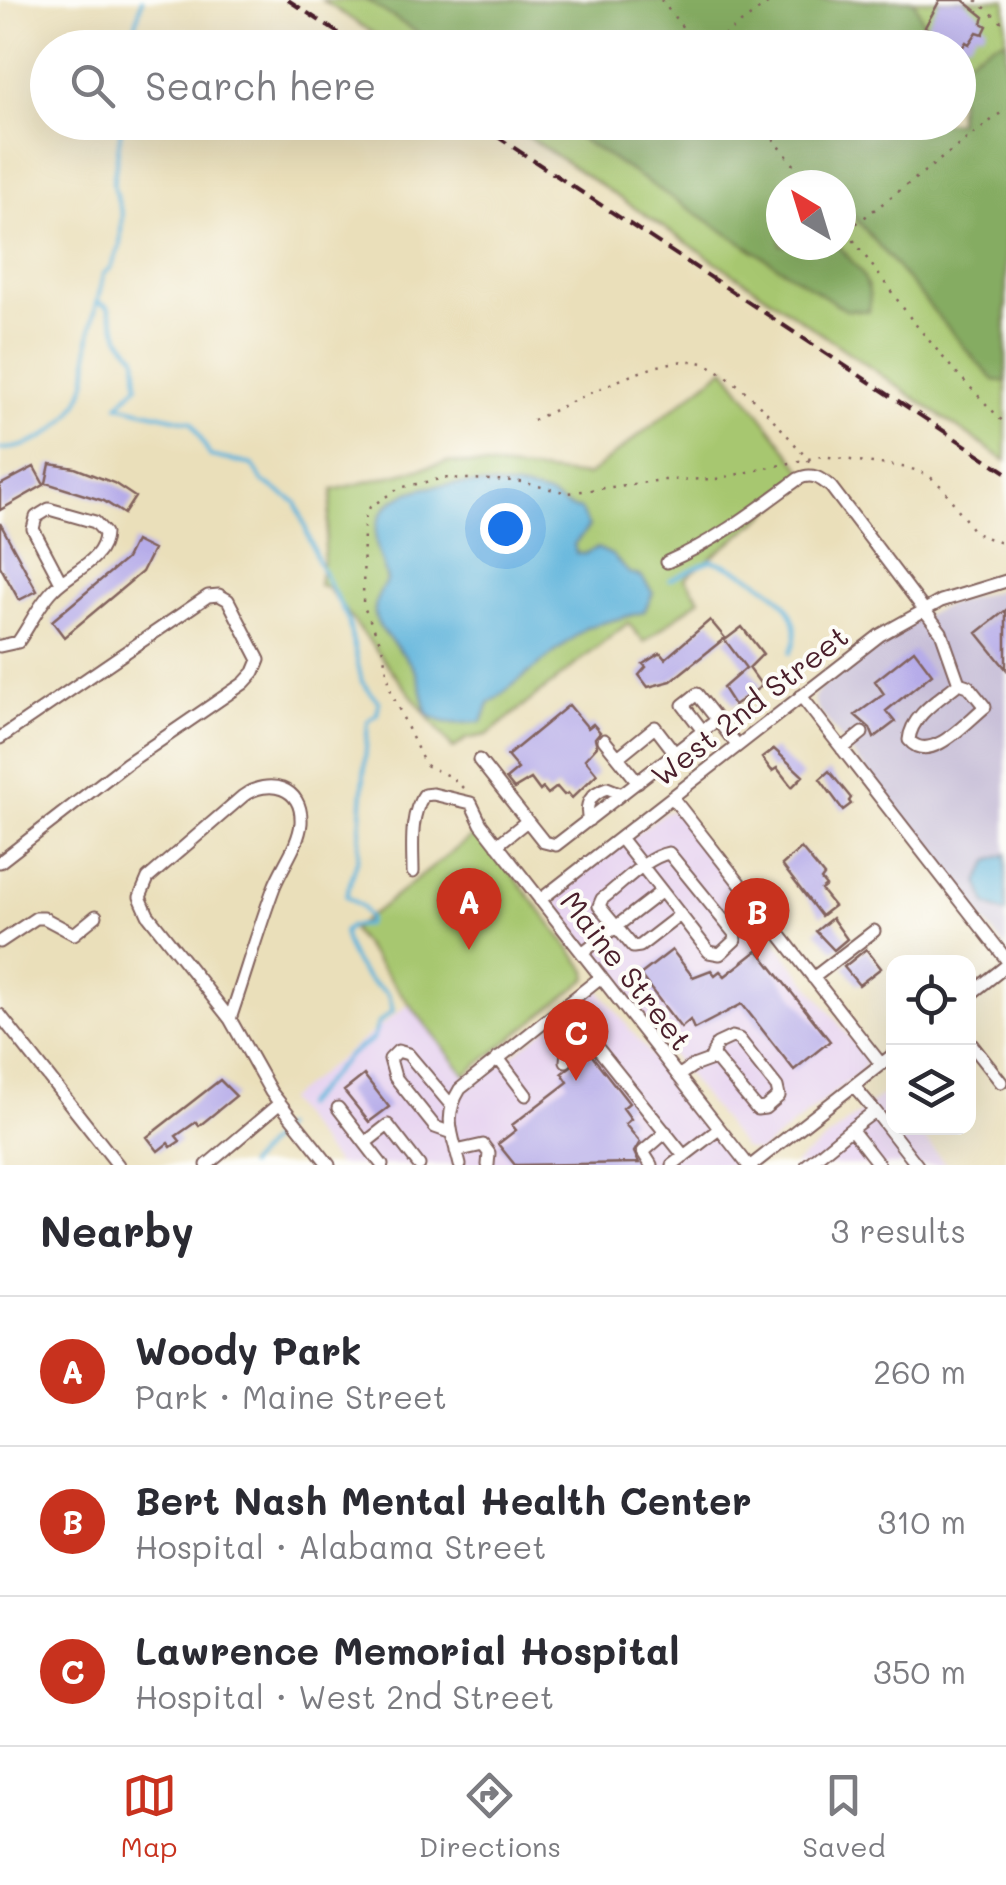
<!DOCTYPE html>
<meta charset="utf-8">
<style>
:root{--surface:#fff;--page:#f2f2f3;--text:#2b2b33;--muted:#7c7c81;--line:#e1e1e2;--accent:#c8321e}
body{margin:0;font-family:Mali,sans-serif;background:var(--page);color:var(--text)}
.controls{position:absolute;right:30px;bottom:30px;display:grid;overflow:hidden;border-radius:20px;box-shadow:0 10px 40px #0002}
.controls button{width:90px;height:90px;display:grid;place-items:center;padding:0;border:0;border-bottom:2px solid var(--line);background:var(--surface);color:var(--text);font:50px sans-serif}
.compass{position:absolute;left:766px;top:170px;width:90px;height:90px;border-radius:50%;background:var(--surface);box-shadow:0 10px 40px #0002;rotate:322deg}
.you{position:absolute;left:505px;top:528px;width:35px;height:35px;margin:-25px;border:8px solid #fff;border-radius:50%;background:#1a73e8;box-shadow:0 0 0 15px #1a73e833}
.badge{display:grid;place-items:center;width:65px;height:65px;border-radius:50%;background:var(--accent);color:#fff;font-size:32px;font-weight:700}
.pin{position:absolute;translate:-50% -82px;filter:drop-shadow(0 2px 5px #0008)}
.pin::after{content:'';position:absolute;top:52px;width:35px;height:30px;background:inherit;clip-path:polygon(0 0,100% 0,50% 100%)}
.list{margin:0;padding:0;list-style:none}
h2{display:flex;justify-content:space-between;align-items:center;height:130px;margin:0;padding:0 40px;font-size:42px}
h2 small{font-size:32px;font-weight:400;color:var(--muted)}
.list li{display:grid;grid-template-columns:65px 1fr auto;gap:30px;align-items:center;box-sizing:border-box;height:150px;padding:0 40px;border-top:2px solid var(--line)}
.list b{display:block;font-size:38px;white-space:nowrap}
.list p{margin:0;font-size:32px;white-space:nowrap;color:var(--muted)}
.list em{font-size:32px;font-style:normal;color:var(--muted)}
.icon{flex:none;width:55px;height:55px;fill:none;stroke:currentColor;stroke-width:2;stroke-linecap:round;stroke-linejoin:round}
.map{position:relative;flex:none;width:1006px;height:1165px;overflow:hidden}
.search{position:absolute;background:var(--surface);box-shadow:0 10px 40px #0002;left:30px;right:30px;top:30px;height:110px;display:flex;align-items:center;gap:25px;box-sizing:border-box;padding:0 35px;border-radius:55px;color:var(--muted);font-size:38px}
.sheet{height:580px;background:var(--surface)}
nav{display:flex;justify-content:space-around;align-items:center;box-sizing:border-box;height:140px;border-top:2px solid var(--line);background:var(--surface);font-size:28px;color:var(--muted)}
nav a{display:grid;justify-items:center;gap:5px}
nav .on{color:var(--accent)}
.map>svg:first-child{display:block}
.built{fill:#e6d2f0}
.industrial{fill:#c8bfd8}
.green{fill:#a7c76f;stroke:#78734d;stroke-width:2.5;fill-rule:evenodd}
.forest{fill:#85ac62;stroke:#686646;stroke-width:2.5}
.water{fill:#5fb4db;stroke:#546a83;stroke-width:2.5}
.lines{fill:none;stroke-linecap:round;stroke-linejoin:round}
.stream{stroke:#5fb4db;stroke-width:4}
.building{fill:#b6ace9}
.minor-casing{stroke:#82625d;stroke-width:15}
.path{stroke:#82625d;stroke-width:2.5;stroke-dasharray:2.5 8;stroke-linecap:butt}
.minor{stroke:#fff;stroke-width:11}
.rail{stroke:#4a1f2b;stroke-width:4;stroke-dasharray:15 8;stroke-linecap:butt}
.labels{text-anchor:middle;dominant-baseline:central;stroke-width:8;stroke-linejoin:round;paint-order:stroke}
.street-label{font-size:30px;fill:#4a1f2b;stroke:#fdfcf7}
</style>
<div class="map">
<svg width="1006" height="1165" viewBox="0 0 1006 1165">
<rect width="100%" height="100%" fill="#fdfcf7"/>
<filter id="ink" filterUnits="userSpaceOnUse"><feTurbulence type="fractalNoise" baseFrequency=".01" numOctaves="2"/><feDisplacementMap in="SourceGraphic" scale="20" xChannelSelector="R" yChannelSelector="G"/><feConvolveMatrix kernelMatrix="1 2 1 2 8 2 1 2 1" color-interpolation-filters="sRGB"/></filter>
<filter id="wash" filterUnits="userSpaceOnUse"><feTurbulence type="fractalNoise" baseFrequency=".0048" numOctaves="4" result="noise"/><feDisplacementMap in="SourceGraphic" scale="40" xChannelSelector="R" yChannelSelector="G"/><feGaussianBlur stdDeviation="2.25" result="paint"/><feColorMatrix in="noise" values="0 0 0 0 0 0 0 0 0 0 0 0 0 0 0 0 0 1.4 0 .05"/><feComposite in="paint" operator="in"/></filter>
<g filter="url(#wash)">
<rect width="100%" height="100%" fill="#eadfba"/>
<!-- built -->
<path class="built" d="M 670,811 L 676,813 L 867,1060 L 863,1070 L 759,1152 L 744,1148 L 555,905 L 560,893 L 662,814 Z
M 599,990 L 738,1165 L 337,1165 L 286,1100 L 409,1004 L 473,1086 L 593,992 Z
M 888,1091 L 893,1098 L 894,1128 L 916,1128 L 946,1165 L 793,1165 Z"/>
<!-- industrial -->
<path class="industrial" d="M 1006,588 L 1006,949 L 817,708 L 814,698 L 820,688 L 901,627 L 949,604 Z"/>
<!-- green -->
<path class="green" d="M 322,0 L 1006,0 L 1006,461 L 755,288 L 507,123 L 958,122 L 958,48 L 394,47 ZM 781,185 L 841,185 L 841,245 L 781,245 Z
M 725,368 L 810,480 L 685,578 L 700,599 L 644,642 L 628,623 L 487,735 L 466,739 L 453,749 L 327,587 L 319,585 L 333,490 L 447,462 L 587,476 Z
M 479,831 L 587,971 L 588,978 L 465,1075 L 352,930 Z"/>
<!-- forest -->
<path class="forest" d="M 366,0 L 914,0 L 925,27 L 943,47 L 440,47 Z
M 1006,40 L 1006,382 L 994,380 L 976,361 L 841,201 L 841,185 L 781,185 L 781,245 L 838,245 C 856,267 874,280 869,311 L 846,310 L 556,123 L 958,122 L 959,63 C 976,56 988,43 1006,40 Z"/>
<!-- water -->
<path class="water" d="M 457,484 C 486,484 517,486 545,494 C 558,498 567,510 580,509 L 589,527 L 574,544 L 576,553 L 584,554 L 597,548 L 612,555 L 629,573 L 642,577 L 653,593 L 644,612 L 587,627 L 489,704 L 482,722 C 461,722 447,728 428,714 C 422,699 423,684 414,669 C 393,634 355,624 387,581 C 385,567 378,556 376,542 C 371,495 422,486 457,484 Z
M 1006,854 L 1006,913 L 1004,913 L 987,905 L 978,882 L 989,861 Z"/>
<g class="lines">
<!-- stream -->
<path class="stream" d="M 130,48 L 142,0
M 98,302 L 108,306 L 120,338 L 136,356 L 138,385 L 118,405 L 192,422 L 210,456 L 253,465 L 263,482 L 296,502 L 317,560 L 348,620 L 362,682 L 379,702 L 377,714 L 368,721 L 358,858 L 346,896 L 362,907 L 369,919 L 366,925 L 351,926 L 344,931 C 344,946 358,971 370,981 C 384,993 389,988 393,1011 L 378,1023 L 373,1039 L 349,1055 L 303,1106
M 0,449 C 39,449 77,420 86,382 C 90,366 87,351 90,335 C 93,315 100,295 103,274 L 111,268 L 120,246 L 122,215 L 113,184 L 122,122
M 670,580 L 711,560 C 748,571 815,605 790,653
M 248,1165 L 283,1127"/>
</g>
<g id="blocks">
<!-- building -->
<path class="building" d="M 940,0 L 963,0 L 984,17 L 982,23 L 987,26 L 983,34 L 977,32 L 969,44 L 966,42 L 962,48 L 952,48 L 925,27 Z
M 50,464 L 75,468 L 114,483 L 135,497 L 124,514 L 104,501 L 46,483 Z
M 34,467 L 44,485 L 0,510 L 0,485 Z
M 0,523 L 37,591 L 19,600 L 0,566 Z
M 135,541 L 153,550 L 142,572 L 64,637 L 52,621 L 126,559 Z
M 1006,610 L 1006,669 L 977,633 Z
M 710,620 L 725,638 L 671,681 L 648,687 L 639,675 L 646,667 L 643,664 L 660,653 L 665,659 Z
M 742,627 L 763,654 L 749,668 L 762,686 L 734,705 L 723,688 L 746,668 L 725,640 Z
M 914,650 L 932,674 L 886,711 L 895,722 L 874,738 L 870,728 L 855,715 L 884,694 L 875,681 Z
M 569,705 L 588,728 L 593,724 L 600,732 L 595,738 L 597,746 L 585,759 L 597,774 L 572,798 L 568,793 L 564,795 L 557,787 L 548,794 L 543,788 L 540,791 L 531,779 L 514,789 L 506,779 L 518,769 L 507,756 Z
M 774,749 L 803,776 L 792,787 L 777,768 L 772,771 L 762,758 Z
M 829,771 L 851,798 L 849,801 L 851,804 L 843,810 L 820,779 Z
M 801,848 L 824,876 L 821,880 L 826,886 L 821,890 L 834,906 L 821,916 L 782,865 Z
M 832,918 L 847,939 L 834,950 L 816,931 Z
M 866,949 L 881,968 L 859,985 L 844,967 Z
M 672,950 L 693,977 L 711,970 L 715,975 L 720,971 L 725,976 L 758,950 L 830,1041 L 794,1070 L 742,1004 L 694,1029 L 690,1020 L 681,1028 L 640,975 Z
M 589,1052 L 629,1103 L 623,1108 L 631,1119 L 625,1124 L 640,1142 L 634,1152 L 639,1163 L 515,1165 L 498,1144 L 516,1130 L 512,1125 L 568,1082 L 562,1073 Z
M 364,1075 L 389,1107 L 369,1122 L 344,1091 Z
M 220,1080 L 236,1096 L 199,1126 L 196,1122 L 176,1136 L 180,1141 L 171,1147 L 168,1143 L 158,1151 L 147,1137 Z"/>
</g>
</g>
<g filter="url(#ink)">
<use href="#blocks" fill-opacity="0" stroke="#82625d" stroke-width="2.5"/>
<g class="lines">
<!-- minor casing -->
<g class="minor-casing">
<path id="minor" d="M 667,562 C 716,541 756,510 798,479 C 812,472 820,478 831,487 L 941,632 L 959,683 L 968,686 L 985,707 C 967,721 930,765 909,740 C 911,715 941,698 959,683
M 0,646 L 18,642 C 30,625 39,604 54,589 C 71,571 105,561 105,533 L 95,522 L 49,509 L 36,517 L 33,529 L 61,582
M 801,696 L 1006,959
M 703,731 L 683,705 L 697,694 L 737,745
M 0,738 L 208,596 L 219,595 L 228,600 L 259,660 L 254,672 L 244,683 L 126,764 L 0,862
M 604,740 L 638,782
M 842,749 L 862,733
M 618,757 L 655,727 L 675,753
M 479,760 L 544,842 L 556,845 L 717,720
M 672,797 L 881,1064
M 589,820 C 584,804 591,793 607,788 L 622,794
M 620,838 C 650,876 680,914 709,952 L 720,954 L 735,940 L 734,933 L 669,853 C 646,857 621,885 602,899 L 599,906 L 633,947 L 640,946 L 680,915
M 497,845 L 527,821
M 413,872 C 413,849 409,815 424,795 L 433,794 L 471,803 L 481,824 L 748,1165
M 540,900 L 880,635 L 941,601 L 1006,581
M 0,942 L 36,918 L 44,918 L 74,934 L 96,916
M 582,953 L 662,891
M 813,978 L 874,931
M 968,996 L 1006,966
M 564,1006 L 684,1156
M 0,1015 L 118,1165
M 230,1019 C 245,975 258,930 274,887 C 282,866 299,845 301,823 C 303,786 268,778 243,796 L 148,878 L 140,897 L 148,915 L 230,1019 L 271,1092 L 329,1165
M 968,1040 L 1001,1082
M 498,1058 L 526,1095
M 566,1061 L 568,1041 L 583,1029
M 678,1076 L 693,1066 L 715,1058 L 757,1109 L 765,1108 L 779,1096 L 777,1087 L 739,1039 L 732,1037 L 717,1044 L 711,1058
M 854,1086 L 875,1111 L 851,1129 L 879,1165
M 338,1108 L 365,1143
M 875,1111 L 917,1165
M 449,1132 L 435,1127 L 395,1077 L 390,1059 L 398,1051 L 408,1054 L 451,1105
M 456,1151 L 483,1145 L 489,1153 L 488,1165
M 207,1165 L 280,1103
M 382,1165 L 365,1143 L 388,1125 L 419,1165
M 460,1165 C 453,1135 442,1118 460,1089 L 601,977
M 651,1165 L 643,1152 L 666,1132
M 672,1165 L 719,1129
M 752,1165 L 894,1054
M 807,1165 L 851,1129"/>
</g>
<!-- path -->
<path class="path" d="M 661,0 L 699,48
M 976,0 L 1006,26
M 706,48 L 773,0
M 760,122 L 810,185
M 841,223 L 912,320 L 952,368 L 1006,425
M 848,230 L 1006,109
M 533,420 C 574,402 651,359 692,361 C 730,363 789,437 813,466
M 463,788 L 453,778 L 425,765 L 391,692 L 382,646 L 363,605 L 364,519 L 370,507 L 399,488 L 444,478 L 516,481 L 568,493 L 662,480 L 716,479 L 822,456 L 909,468 L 928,475 L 942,487 L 975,533 L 1006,545"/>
<!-- minor -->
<use href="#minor" class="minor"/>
<!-- rail -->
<path class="rail" d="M 288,0 L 361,48
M 475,122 L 1006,472"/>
</g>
</g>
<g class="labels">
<!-- street labels -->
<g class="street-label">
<text transform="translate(749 705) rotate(-38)">West 2nd Street</text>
<text transform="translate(627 970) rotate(52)">Maine Street</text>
</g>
</g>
</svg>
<div class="controls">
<button><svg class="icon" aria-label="locate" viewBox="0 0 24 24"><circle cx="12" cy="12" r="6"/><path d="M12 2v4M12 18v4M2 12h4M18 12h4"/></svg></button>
<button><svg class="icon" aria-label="layers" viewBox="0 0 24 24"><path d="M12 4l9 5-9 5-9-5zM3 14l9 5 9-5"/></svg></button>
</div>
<svg class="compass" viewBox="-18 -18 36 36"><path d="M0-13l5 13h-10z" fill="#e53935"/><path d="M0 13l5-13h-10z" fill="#7c7c81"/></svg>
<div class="you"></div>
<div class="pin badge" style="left:469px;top:950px">A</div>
<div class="pin badge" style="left:757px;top:960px">B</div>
<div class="pin badge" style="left:576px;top:1081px">C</div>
<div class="search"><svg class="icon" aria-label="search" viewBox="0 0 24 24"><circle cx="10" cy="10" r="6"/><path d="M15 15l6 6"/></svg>Search here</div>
</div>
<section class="sheet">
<h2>Nearby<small>3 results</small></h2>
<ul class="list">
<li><span class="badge">A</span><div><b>Woody Park</b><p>Park · Maine Street</p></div><em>260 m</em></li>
<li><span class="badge">B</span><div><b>Bert Nash Mental Health Center</b><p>Hospital · Alabama Street</p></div><em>310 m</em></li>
<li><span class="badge">C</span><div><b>Lawrence Memorial Hospital</b><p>Hospital · West 2nd Street</p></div><em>350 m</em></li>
</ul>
</section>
<nav>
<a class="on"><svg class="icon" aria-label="map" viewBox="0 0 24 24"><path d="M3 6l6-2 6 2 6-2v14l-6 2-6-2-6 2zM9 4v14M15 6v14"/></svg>Map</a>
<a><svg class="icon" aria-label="directions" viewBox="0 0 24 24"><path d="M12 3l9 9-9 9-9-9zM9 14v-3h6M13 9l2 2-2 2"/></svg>Directions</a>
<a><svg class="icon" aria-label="saved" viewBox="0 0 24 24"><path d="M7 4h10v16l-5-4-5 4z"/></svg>Saved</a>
</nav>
